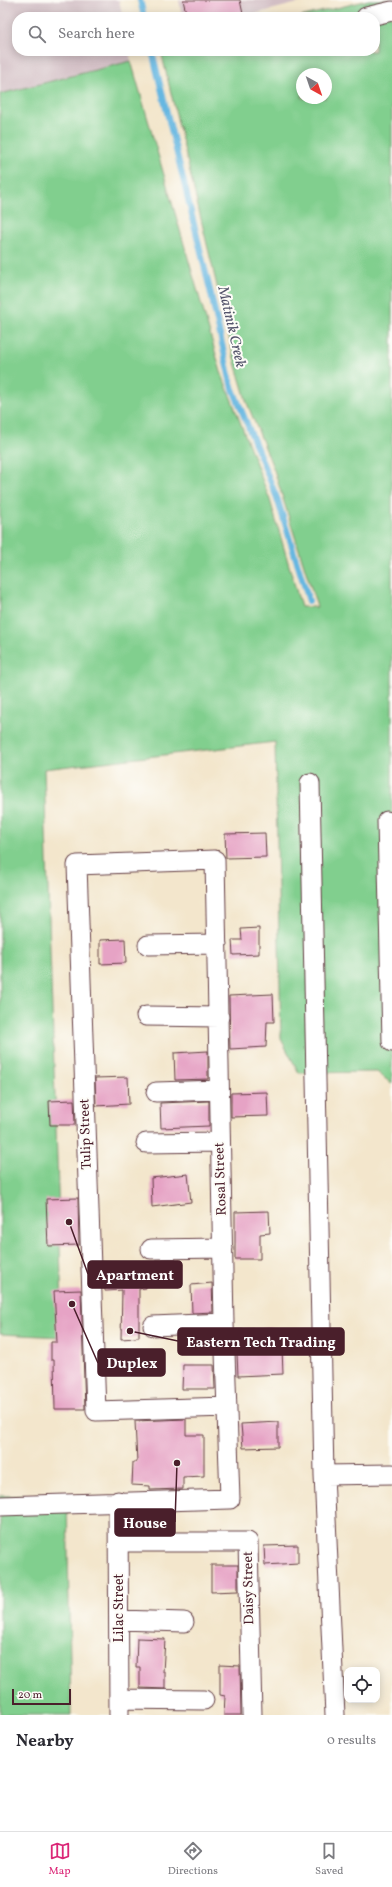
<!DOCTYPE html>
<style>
:root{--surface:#fff;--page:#f7f7f7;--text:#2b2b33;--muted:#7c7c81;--line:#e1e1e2;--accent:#db2777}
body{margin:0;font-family:Vollkorn,serif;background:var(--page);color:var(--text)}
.controls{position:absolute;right:12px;bottom:12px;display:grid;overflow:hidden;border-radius:8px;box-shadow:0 2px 10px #0003}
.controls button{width:36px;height:36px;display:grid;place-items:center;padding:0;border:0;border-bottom:1px solid var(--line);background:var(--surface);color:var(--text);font:20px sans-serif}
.compass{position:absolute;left:296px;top:68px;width:36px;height:36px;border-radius:50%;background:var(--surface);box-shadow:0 2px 10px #0003;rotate:140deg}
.scale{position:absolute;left:12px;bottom:10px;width:59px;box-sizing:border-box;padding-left:4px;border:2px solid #4a1f2b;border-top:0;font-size:11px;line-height:14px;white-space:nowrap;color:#4a1f2b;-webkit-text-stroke:3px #fdfcf7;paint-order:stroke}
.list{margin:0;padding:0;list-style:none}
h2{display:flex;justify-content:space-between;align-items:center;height:52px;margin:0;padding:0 16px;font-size:17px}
h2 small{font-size:13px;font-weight:400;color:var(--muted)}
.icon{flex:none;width:22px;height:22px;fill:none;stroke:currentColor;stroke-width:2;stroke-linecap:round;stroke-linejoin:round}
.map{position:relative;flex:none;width:392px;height:1715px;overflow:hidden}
.search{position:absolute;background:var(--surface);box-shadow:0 2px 10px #0003;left:12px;right:12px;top:12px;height:44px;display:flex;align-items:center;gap:10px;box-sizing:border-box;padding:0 14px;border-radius:16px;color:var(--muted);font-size:15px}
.sheet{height:116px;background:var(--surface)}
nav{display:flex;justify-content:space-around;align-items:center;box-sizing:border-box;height:56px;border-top:1px solid var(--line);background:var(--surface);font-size:11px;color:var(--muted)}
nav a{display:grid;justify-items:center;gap:2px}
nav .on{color:var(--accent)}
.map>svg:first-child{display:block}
.industrial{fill:#d2bec4}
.green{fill:#81cf8e;stroke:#66775c;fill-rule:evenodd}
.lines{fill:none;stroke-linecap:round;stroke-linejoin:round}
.stream{stroke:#66b7e1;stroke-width:6}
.building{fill:#e6a3c5}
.minor-casing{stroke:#633d43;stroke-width:21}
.minor{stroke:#fff;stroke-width:19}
.labels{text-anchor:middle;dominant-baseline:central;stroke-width:4;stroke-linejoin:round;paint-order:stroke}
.street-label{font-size:14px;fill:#4a1f2b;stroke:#fdfcf7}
.water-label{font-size:15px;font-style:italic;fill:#54546b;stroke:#fdfcf7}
.leader{fill:none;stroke:#4a1f2b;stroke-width:1.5}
.callout-dot{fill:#4a1f2b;stroke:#fdfcf7;stroke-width:1.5}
.callout{fill:#4a1f2b;stroke:#4a1f2b;stroke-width:1.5}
.callout-label{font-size:15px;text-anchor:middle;font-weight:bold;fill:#fff}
</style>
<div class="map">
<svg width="392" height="1715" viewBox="0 0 392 1715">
<rect width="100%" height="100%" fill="#fdfcf7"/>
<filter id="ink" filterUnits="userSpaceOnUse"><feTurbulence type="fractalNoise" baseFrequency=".025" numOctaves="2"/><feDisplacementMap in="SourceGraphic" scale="8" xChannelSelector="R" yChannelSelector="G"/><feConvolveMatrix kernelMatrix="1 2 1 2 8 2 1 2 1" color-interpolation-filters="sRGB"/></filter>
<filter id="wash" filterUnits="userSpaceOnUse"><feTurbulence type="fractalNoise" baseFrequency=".012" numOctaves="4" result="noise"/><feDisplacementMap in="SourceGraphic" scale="16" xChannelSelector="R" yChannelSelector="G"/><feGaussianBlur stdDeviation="0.9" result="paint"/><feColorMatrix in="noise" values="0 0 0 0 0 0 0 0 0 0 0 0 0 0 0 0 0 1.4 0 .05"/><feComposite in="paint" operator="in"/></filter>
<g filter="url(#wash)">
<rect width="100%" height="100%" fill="#f3e6cc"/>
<!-- industrial -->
<path class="industrial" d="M 0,0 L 119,0 L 123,17 L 17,17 L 17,51 L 129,51 L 131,61 L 0,94 Z
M 179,0 L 310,0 L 243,17 L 182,17 Z"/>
<!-- green -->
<path class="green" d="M 369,0 L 392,0 L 392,1084 L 377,1072 L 299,1073 L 281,1039 L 275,742 L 44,769 L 63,1337 L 0,1334 L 0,94 L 131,61 L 221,372 L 270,500 L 301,607 L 317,607 L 274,470 L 247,403 L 236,366 L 161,51 L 375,51 L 375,17 L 300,17 ZM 302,74 L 326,74 L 326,98 L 302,98 Z
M 67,1495 L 71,1715 L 0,1715 L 0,1496 Z"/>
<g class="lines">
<!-- stream -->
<path class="stream" d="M 140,0 L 144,17
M 152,51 L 210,290 L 231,384 L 277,498 L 309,601"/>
</g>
<g id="blocks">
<!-- building -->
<path class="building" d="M 183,0 L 240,0 L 243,14 L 227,17 L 187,17 Z
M 265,833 L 266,857 L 226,858 L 225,834 Z
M 259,928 L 259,954 L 233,955 L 232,940 L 242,940 L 241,929 Z
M 125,939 L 126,963 L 100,964 L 100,940 Z
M 273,994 L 274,1022 L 267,1022 L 266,1047 L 230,1049 L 229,996 Z
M 208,1051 L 208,1079 L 175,1080 L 174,1053 Z
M 128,1077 L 129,1104 L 96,1106 L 95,1078 Z
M 267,1092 L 268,1116 L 231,1117 L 231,1093 Z
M 74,1100 L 75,1125 L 50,1125 L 49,1101 Z
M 209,1101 L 209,1126 L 161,1128 L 160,1103 Z
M 188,1174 L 191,1202 L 152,1207 L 151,1178 Z
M 78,1198 L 79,1245 L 48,1246 L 46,1199 Z
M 269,1211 L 270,1233 L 260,1234 L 260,1259 L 235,1259 L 235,1212 Z
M 145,1265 L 146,1288 L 139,1289 L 139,1337 L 136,1337 L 136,1338 L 121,1339 L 122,1290 L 105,1291 L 103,1268 Z
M 212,1283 L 213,1312 L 192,1313 L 191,1285 Z
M 81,1290 L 85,1409 L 55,1409 L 54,1360 L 51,1360 L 51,1342 L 57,1342 L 54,1291 Z
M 272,1328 L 274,1348 L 282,1348 L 283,1374 L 238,1376 L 236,1330 Z
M 183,1365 L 214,1365 L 215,1389 L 182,1389 Z
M 186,1419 L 186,1435 L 204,1435 L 204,1476 L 183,1477 L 183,1489 L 150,1490 L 150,1486 L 132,1485 L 133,1462 L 137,1462 L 135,1421 Z
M 278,1422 L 278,1447 L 243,1448 L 241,1424 Z
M 298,1545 L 298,1563 L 265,1565 L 264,1546 Z
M 211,1565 L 238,1565 L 238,1591 L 211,1592 Z
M 137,1638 L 165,1639 L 163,1672 L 165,1672 L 165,1689 L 140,1688 L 140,1667 L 136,1667 Z
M 220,1665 L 240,1666 L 241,1715 L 224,1715 L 225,1696 L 220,1695 Z"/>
</g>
</g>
<g filter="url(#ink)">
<use href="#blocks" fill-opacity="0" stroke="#633d43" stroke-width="1"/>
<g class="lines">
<!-- minor casing -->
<g class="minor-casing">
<path id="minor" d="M 366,17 L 392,11
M 310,783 L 324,1475 L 335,1715
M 387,821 L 392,1042
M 148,945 L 217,944
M 146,1016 L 219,1017
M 156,1092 L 219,1090
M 146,1143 L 220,1142
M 151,1249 L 223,1248
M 153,1326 L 224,1323
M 324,1475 L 392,1474
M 118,1501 L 119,1715
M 0,1506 L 230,1499 L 224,1323 L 215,860 L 77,865 L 96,1411 L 227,1407
M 119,1542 L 248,1542 L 252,1715
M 119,1620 L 184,1622
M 119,1699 L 204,1700"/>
</g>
<!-- minor -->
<use href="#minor" class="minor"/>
</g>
</g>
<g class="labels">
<!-- street labels -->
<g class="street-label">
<text transform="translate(86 1134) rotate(-92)">Tulip Street</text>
<text transform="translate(221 1179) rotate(-92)">Rosal Street</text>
<text transform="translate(249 1588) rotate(-91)">Daisy Street</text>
<text transform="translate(119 1608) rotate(-90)">Lilac Street</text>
</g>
<!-- water labels -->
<g class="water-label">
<text transform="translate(231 327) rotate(77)">Matinik Creek</text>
</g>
</g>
<!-- callouts -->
<path class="leader" d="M69 1222L88 1274M130 1331L178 1341M72 1304L98 1363M177 1463L175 1522"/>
<g class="callout-dot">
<circle cx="69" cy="1222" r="4"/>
<circle cx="130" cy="1331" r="4"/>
<circle cx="72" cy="1304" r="4"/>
<circle cx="177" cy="1463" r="4"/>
</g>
<g class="callout">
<rect x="88" y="1261" width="94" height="27" rx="4"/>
<rect x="178" y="1328" width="166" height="27" rx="4"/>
<rect x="98" y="1349" width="67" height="27" rx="4"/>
<rect x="115" y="1509" width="60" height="27" rx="4"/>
</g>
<g class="callout-label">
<text x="135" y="1280">Apartment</text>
<text x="261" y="1347">Eastern Tech Trading</text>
<text x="132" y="1368">Duplex</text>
<text x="145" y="1528">House</text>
</g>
</svg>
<div class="controls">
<button><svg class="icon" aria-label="locate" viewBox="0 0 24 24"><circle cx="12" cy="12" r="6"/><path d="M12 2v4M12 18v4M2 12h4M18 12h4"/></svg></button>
</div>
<svg class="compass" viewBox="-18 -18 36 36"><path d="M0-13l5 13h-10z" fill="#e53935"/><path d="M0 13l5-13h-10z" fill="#7c7c81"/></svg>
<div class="scale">20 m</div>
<div class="search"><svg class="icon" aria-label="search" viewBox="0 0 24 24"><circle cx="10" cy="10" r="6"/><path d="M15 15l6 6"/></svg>Search here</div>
</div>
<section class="sheet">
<h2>Nearby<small>0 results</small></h2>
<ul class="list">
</ul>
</section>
<nav>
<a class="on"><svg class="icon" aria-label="map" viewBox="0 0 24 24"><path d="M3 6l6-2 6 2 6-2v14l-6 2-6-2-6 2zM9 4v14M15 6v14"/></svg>Map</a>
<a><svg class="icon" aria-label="directions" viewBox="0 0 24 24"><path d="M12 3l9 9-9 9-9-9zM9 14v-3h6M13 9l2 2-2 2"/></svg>Directions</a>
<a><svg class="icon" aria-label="saved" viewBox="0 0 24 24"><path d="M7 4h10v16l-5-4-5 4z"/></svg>Saved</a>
</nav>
